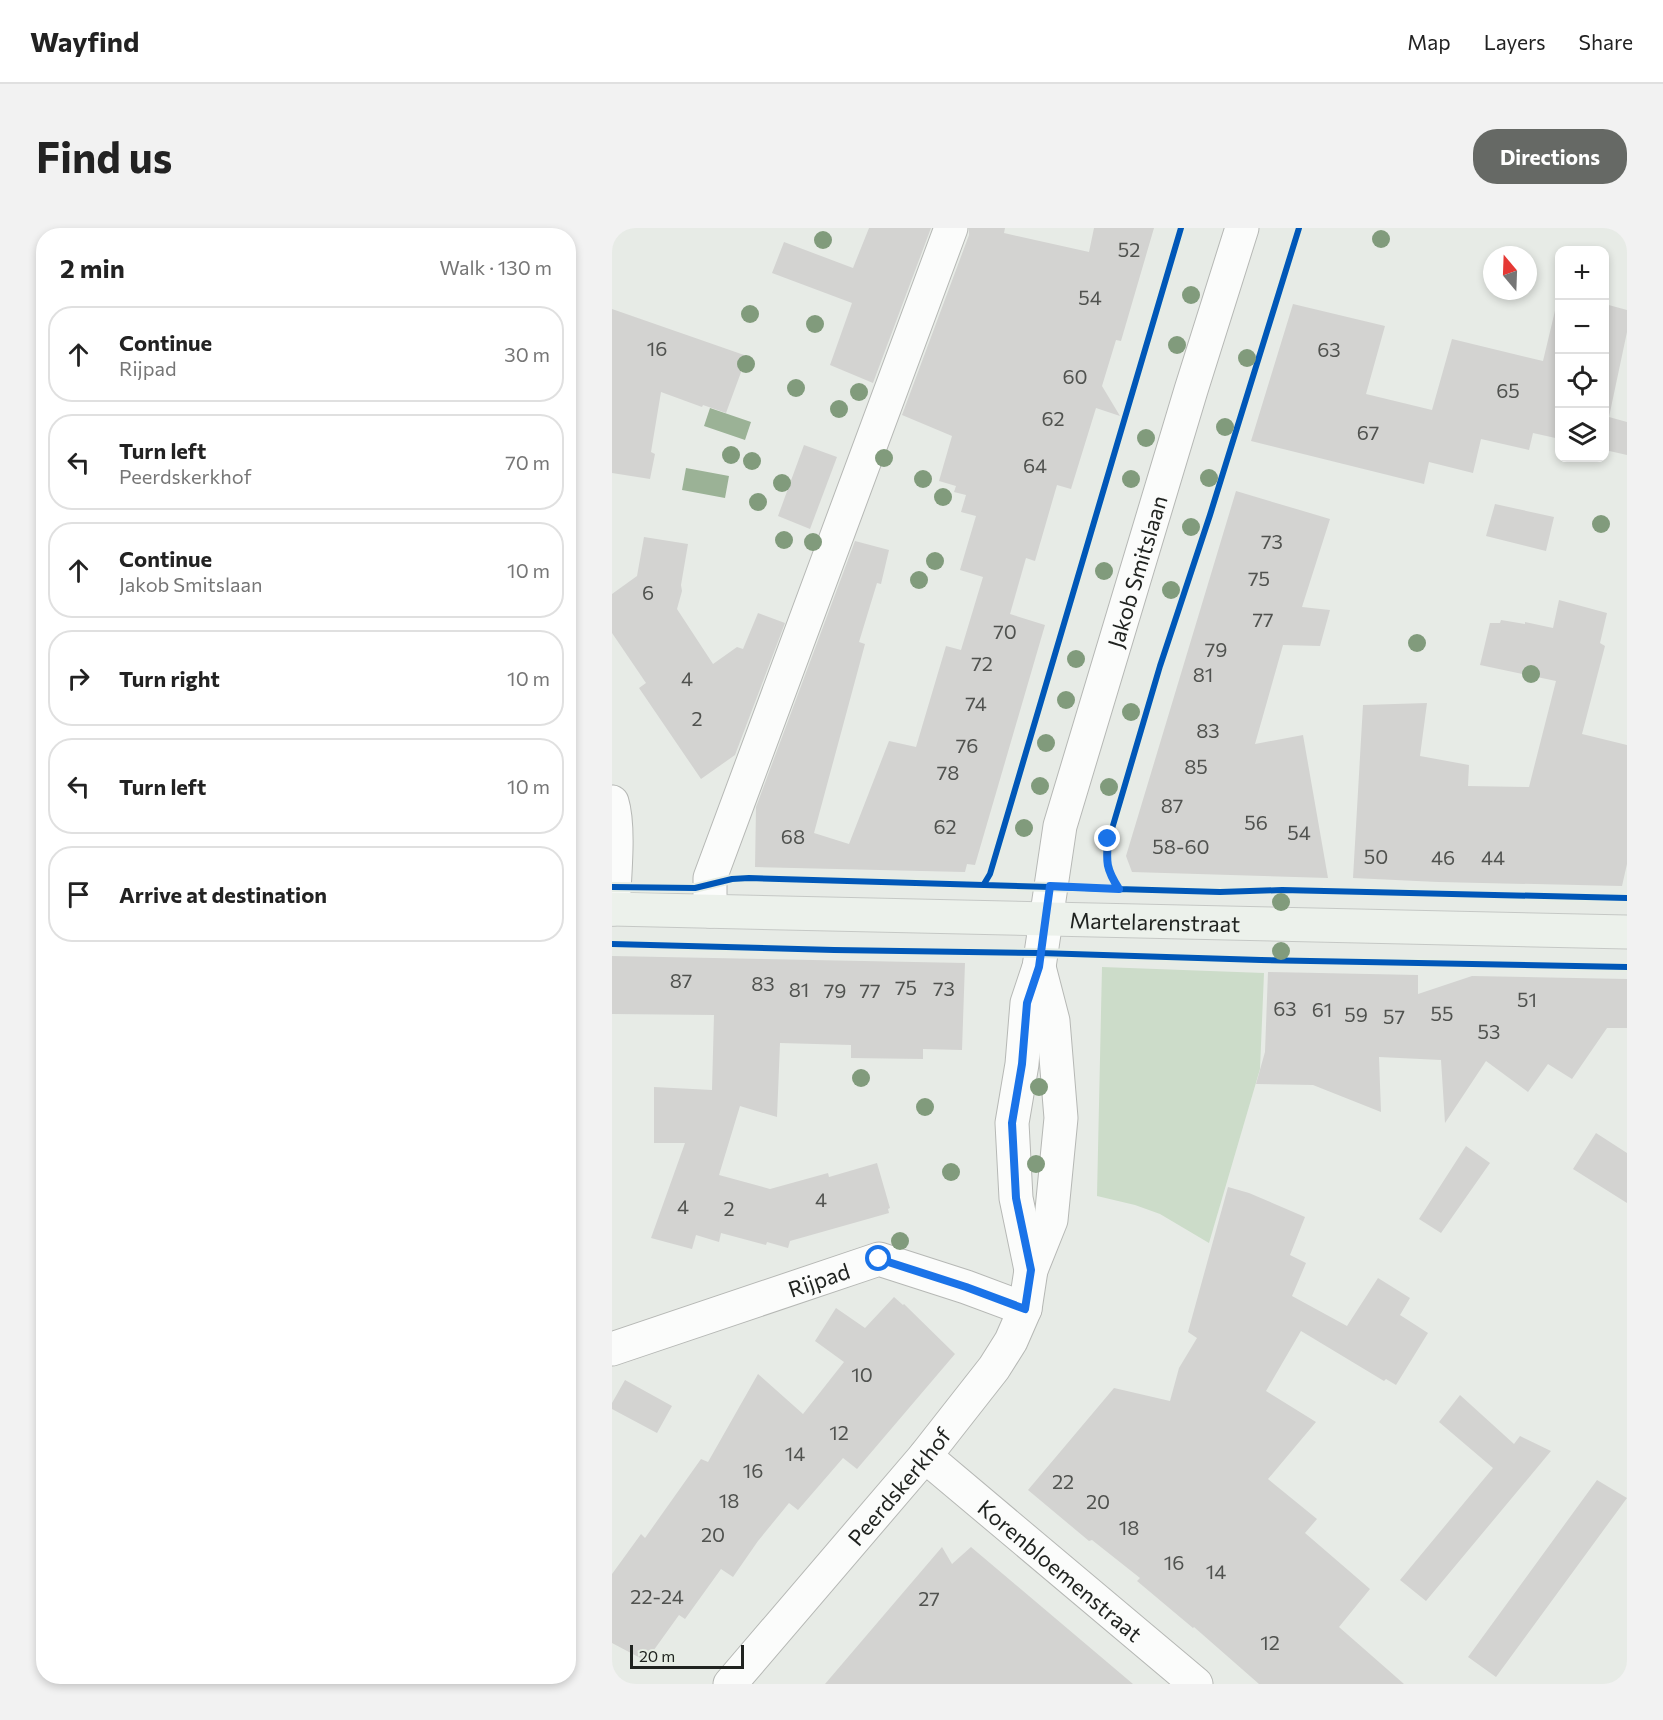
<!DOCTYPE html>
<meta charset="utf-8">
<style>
:root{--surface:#fff;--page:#f2f2f2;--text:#222;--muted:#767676;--line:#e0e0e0;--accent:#666965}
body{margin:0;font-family:Commissioner,sans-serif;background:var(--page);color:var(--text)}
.controls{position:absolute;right:18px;top:18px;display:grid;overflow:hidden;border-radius:12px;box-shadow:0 3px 9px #0003}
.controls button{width:54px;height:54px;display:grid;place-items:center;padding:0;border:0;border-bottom:2px solid var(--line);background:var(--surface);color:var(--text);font:30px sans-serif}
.compass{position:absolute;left:871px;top:18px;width:54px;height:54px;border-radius:50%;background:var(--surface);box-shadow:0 3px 9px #0003;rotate:341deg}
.scale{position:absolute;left:18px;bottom:15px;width:114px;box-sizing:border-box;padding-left:6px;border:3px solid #202320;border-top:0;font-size:16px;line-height:21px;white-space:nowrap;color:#202320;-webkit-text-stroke:4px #e6ede4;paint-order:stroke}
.stop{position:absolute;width:18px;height:18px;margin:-14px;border:4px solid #1a73e8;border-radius:50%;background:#fff}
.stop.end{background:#1a73e8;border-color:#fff;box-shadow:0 2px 6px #0008}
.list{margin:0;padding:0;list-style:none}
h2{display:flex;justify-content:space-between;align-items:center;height:78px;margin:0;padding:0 24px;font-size:26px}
h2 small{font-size:20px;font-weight:400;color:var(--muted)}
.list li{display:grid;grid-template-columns:39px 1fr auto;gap:18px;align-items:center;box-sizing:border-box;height:96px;margin:0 12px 12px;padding:0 12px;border:2px solid var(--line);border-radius:24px}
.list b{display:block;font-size:22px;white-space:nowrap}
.list p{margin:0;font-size:20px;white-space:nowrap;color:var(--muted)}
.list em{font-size:20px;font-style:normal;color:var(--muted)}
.icon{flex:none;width:33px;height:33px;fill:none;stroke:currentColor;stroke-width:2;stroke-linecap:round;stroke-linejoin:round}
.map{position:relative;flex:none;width:1015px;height:1456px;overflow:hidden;border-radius:24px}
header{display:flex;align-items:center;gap:36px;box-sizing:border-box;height:84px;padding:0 30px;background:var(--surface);border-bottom:2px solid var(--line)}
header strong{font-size:28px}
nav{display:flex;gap:33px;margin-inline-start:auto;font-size:21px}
.intro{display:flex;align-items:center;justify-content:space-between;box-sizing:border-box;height:144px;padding:0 36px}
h1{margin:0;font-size:42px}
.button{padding:15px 27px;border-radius:24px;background:var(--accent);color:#fff;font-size:21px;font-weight:700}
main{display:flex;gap:36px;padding:0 36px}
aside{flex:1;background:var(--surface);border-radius:24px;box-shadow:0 3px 9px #0003}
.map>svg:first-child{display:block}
.green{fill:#ccdcc9}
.water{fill:#9bb296}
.building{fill:#d3d3d1}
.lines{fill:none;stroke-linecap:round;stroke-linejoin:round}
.minor-casing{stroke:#b6b8b5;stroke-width:35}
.major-casing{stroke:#c5c8c5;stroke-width:35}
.minor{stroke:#fbfcfb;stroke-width:33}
.major{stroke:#ecf1eb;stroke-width:33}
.cycleway-casing{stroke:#e6ede4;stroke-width:10}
.cycleway{stroke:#0057b8;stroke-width:6}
.tree{fill:#819b7c}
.route{stroke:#1a73e8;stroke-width:8}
.labels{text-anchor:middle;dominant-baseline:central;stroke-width:5;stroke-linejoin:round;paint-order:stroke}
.number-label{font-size:20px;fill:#50524f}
.street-label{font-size:22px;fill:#202320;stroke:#e6ede4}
</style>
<header>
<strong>Wayfind</strong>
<nav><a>Map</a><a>Layers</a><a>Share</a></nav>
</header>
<div class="intro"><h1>Find us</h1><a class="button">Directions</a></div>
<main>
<aside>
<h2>2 min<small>Walk · 130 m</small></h2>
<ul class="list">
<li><svg class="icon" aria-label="ahead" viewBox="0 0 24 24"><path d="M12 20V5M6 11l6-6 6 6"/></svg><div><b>Continue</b><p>Rijpad</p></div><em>30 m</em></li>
<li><svg class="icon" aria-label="left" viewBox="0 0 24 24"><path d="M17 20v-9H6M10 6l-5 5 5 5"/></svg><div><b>Turn left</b><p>Peerdskerkhof</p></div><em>70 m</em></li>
<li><svg class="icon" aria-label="ahead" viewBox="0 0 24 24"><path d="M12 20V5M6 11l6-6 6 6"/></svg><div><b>Continue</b><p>Jakob Smitslaan</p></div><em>10 m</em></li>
<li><svg class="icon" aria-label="right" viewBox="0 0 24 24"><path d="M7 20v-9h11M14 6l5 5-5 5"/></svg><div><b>Turn right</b></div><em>10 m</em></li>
<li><svg class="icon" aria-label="left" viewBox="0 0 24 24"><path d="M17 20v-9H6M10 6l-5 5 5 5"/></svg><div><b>Turn left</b></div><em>10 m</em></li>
<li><svg class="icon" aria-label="arrive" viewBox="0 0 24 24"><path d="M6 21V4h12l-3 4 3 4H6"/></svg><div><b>Arrive at destination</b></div></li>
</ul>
</aside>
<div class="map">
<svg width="1015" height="1456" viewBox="0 0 1015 1456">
<rect width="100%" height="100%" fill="#e7ebe6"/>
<!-- green -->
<path class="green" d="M 490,739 L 652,745 L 648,841 L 597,1015 L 548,986 L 523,977 L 485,968 Z"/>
<!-- water -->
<path class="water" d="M 98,180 L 139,194 L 133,212 L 92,198 Z
M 74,240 L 117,248 L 113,270 L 70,262 Z"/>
<!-- building -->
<path class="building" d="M 257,0 L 319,0 L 261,155 L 218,137 L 240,75 L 160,45 L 172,14 L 241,40 Z
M 357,0 L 393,0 L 392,5 L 477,24 L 482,0 L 542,0 L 509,113 L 504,112 L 490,158 L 508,188 L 484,180 L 459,261 L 445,257 L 423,333 L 414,330 L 398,386 L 433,397 L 363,637 L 355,636 L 353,644 L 143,639 L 144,579 L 243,313 L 277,322 L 269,356 L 265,355 L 247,414 L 253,416 L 202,605 L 237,616 L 277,513 L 304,519 L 334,418 L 349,422 L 371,349 L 348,342 L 364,288 L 349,284 L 354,267 L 342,264 L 344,258 L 327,253 L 340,208 L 290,187 L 357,7 Z
M 947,66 L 948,211 L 921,205 L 917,222 L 869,211 L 861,245 L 817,234 L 812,256 L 639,213 L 681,76 L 773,98 L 754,166 L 820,182 L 840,111 L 931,133 Z
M 993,76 L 1015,82 L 1015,104 L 997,189 L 1015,194 L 1015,227 L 993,222 Z
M 0,81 L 135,128 L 114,185 L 91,177 L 90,179 L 49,164 L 39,224 L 43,226 L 38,251 L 0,245 Z
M 192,217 L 225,229 L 198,301 L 166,288 Z
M 624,263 L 718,291 L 690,379 L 718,382 L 708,418 L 671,417 L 643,516 L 691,507 L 716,650 L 520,644 L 514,628 Z
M 883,276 L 942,289 L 934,323 L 874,308 Z
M 32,309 L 76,316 L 69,357 L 70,363 L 65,381 L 101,436 L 125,419 L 131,421 L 146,385 L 173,395 L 123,527 L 89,551 L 27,460 L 34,455 L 0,405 L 0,366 L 25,348 Z
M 947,372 L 995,385 L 988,415 L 993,418 L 970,506 L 1015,517 L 1015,636 L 1010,658 L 826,654 L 741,650 L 751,477 L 815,475 L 808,528 L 857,537 L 856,558 L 917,559 L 944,453 L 868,437 L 878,395 L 888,395 L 889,392 L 913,396 L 913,394 L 941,400 Z
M 0,728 L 353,735 L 350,822 L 311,821 L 311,831 L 239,830 L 239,817 L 168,815 L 165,889 L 128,878 L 107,947 L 158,961 L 216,945 L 217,949 L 265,935 L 278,980 L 276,981 L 277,985 L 178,1013 L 176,1020 L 155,1014 L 154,1017 L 109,1005 L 107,1014 L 84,1007 L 80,1021 L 39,1010 L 73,915 L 42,915 L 42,859 L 100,862 L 102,787 L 0,786 Z
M 656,744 L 806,747 L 806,766 L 860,748 L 1015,751 L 1015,800 L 995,800 L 960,851 L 936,836 L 916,864 L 874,833 L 833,895 L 829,832 L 767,829 L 769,884 L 701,857 L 644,856 L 653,824 Z
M 984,905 L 1015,925 L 1015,975 L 961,941 Z
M 854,918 L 878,935 L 829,1005 L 807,991 Z
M 616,959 L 637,965 L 693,989 L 678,1027 L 694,1035 L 680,1068 L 735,1098 L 766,1050 L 798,1070 L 788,1087 L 816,1105 L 784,1157 L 774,1151 L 772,1153 L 689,1103 L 654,1163 L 704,1194 L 656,1251 L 705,1291 L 693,1305 L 758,1361 L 727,1399 L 792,1456 L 647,1456 L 582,1399 L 581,1400 L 525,1353 L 528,1350 L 480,1312 L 477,1313 L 416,1262 L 502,1160 L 558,1173 L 567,1140 L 585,1110 L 576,1104 Z
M 282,1069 L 291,1077 L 292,1076 L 343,1126 L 245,1241 L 231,1230 L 186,1282 L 177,1275 L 146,1313 L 121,1349 L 109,1341 L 73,1391 L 67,1387 L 34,1433 L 0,1415 L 0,1346 L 29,1306 L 33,1310 L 89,1231 L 96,1234 L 146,1146 L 191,1186 L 232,1134 L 203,1113 L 224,1080 L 253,1100 Z
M 13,1152 L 60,1178 L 45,1205 L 0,1181 L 0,1175 Z
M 848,1167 L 902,1216 L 908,1208 L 939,1223 L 814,1373 L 788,1352 L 881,1240 L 827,1194 Z
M 985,1252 L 1015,1270 L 884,1449 L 856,1429 Z
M 330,1319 L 340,1336 L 359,1319 L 521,1456 L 213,1456 Z"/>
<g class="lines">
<!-- minor casing -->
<g class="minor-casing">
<g id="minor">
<path d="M 0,574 C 8,600 2,652 1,681"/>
<path d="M 98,683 L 98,650 L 339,0"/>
<path id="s1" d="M 419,1042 L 404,970 L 400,895 L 410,836 L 415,775 L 427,739 L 448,598 L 579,162 L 630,0"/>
<path id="s2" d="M 0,1121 L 267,1031 L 354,1059 L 413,1081"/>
<path id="s3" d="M 313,1228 L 584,1456"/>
<path id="s4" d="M 118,1456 L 313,1228 L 382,1140 L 399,1113 L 413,1081 L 419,1042 L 439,992 L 449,890 L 441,793 L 427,739"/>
</g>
</g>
<!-- major casing -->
<g class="major-casing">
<g id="major">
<path id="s5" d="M 0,681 L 1015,704"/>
</g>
</g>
<!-- minor -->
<use href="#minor" class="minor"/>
<!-- major -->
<use href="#major" class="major"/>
<!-- cycleway casing -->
<g class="cycleway-casing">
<path id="cycleway" d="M 372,656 L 378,646 L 569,0
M 0,659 L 83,660 L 120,651 L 137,650 L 608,664 L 670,662 L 1015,670
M 507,661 C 494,641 494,634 497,611 L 548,438 L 598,287 L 687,0
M 0,716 L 222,722 L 428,725 L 649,732 L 1015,739"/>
</g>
<!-- cycleway -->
<use href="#cycleway" class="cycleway"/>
</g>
<!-- trees -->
<g class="tree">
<circle cx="769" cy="11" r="9"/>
<circle cx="211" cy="12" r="9"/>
<circle cx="579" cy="67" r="9"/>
<circle cx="138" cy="86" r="9"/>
<circle cx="203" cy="96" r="9"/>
<circle cx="565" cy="117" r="9"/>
<circle cx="635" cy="130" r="9"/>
<circle cx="134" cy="136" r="9"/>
<circle cx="184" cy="160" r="9"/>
<circle cx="247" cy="164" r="9"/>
<circle cx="227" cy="181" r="9"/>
<circle cx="613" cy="199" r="9"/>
<circle cx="534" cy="210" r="9"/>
<circle cx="119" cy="227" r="9"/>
<circle cx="272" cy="230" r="9"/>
<circle cx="140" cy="233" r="9"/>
<circle cx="597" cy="250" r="9"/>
<circle cx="311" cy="251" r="9"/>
<circle cx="519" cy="251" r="9"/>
<circle cx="170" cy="255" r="9"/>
<circle cx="331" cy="269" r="9"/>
<circle cx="146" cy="274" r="9"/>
<circle cx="989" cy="296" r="9"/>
<circle cx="579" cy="299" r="9"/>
<circle cx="172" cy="312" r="9"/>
<circle cx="201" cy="314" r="9"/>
<circle cx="323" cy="333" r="9"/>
<circle cx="492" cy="343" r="9"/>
<circle cx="307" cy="352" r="9"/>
<circle cx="559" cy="362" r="9"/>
<circle cx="805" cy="415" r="9"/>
<circle cx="464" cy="431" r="9"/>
<circle cx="919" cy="446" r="9"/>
<circle cx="454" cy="472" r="9"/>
<circle cx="519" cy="484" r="9"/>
<circle cx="434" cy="515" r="9"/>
<circle cx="428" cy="558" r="9"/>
<circle cx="497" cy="559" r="9"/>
<circle cx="412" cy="600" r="9"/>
<circle cx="669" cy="674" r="9"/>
<circle cx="669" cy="723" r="9"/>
<circle cx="249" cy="850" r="9"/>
<circle cx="427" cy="859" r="9"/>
<circle cx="313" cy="879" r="9"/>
<circle cx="424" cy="936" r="9"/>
<circle cx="339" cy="944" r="9"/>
<circle cx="288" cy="1013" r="9"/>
</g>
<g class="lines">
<!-- route -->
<path class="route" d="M 267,1031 L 354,1059 L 413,1081 L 419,1042 L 404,970 L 400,895 L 410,836 L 415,775 L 427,739 L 438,658 L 507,661 C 494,641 494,634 496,611"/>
</g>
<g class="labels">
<!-- number labels -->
<g class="number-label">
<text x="517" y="21">52</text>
<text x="478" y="69">54</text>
<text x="45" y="120">16</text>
<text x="717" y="121">63</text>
<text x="463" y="148">60</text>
<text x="896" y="162">65</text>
<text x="441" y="190">62</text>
<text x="756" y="204">67</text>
<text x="423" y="237">64</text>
<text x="660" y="313">73</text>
<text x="647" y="350">75</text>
<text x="36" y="364">6</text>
<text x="651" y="391">77</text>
<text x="393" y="403">70</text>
<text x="604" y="421">79</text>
<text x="370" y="435">72</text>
<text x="591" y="446">81</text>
<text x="75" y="450">4</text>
<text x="364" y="475">74</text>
<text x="85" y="490">2</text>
<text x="596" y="502">83</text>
<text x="355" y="517">76</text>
<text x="584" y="538">85</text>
<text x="336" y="544">78</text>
<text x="560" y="577">87</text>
<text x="644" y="594">56</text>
<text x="333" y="598">62</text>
<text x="687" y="604">54</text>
<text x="181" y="608">68</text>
<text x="569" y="618">58-60</text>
<text x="764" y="628">50</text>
<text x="831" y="629">46</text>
<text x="881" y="629">44</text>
<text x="69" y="752">87</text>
<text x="151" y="755">83</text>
<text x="294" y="759">75</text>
<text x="332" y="760">73</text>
<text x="187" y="761">81</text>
<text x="223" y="762">79</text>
<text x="258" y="762">77</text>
<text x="915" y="771">51</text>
<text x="673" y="780">63</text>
<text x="710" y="781">61</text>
<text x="830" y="785">55</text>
<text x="744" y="786">59</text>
<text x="782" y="788">57</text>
<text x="877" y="803">53</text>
<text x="209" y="971">4</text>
<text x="71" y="978">4</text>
<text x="117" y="980">2</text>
<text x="250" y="1146">10</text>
<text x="227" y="1204">12</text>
<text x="183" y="1225">14</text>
<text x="141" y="1242">16</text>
<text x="451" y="1253">22</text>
<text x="117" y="1272">18</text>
<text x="486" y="1273">20</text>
<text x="517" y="1299">18</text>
<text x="101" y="1306">20</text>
<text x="562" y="1334">16</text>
<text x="604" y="1343">14</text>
<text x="45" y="1368">22-24</text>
<text x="317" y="1370">27</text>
<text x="658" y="1414">12</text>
</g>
<!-- street labels -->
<g class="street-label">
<text stroke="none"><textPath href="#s1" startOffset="716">Jakob Smitslaan</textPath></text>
<text stroke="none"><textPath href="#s5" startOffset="543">Martelarenstraat</textPath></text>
<text stroke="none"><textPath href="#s2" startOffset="218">Rijpad</textPath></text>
<text stroke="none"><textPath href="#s4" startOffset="260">Peerdskerkhof</textPath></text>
<text stroke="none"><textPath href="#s3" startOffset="177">Korenbloemenstraat</textPath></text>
</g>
</g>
</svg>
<div class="controls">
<button>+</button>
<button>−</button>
<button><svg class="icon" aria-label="locate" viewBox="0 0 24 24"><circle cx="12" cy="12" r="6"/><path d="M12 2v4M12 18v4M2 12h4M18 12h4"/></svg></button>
<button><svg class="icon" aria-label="layers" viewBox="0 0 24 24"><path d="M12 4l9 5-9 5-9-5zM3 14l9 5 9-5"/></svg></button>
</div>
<svg class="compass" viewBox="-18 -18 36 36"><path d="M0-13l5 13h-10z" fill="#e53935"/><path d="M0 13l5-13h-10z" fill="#767676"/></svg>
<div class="scale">20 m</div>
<div class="stop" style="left:267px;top:1031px"></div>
<div class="stop end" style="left:496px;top:611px"></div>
</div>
</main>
